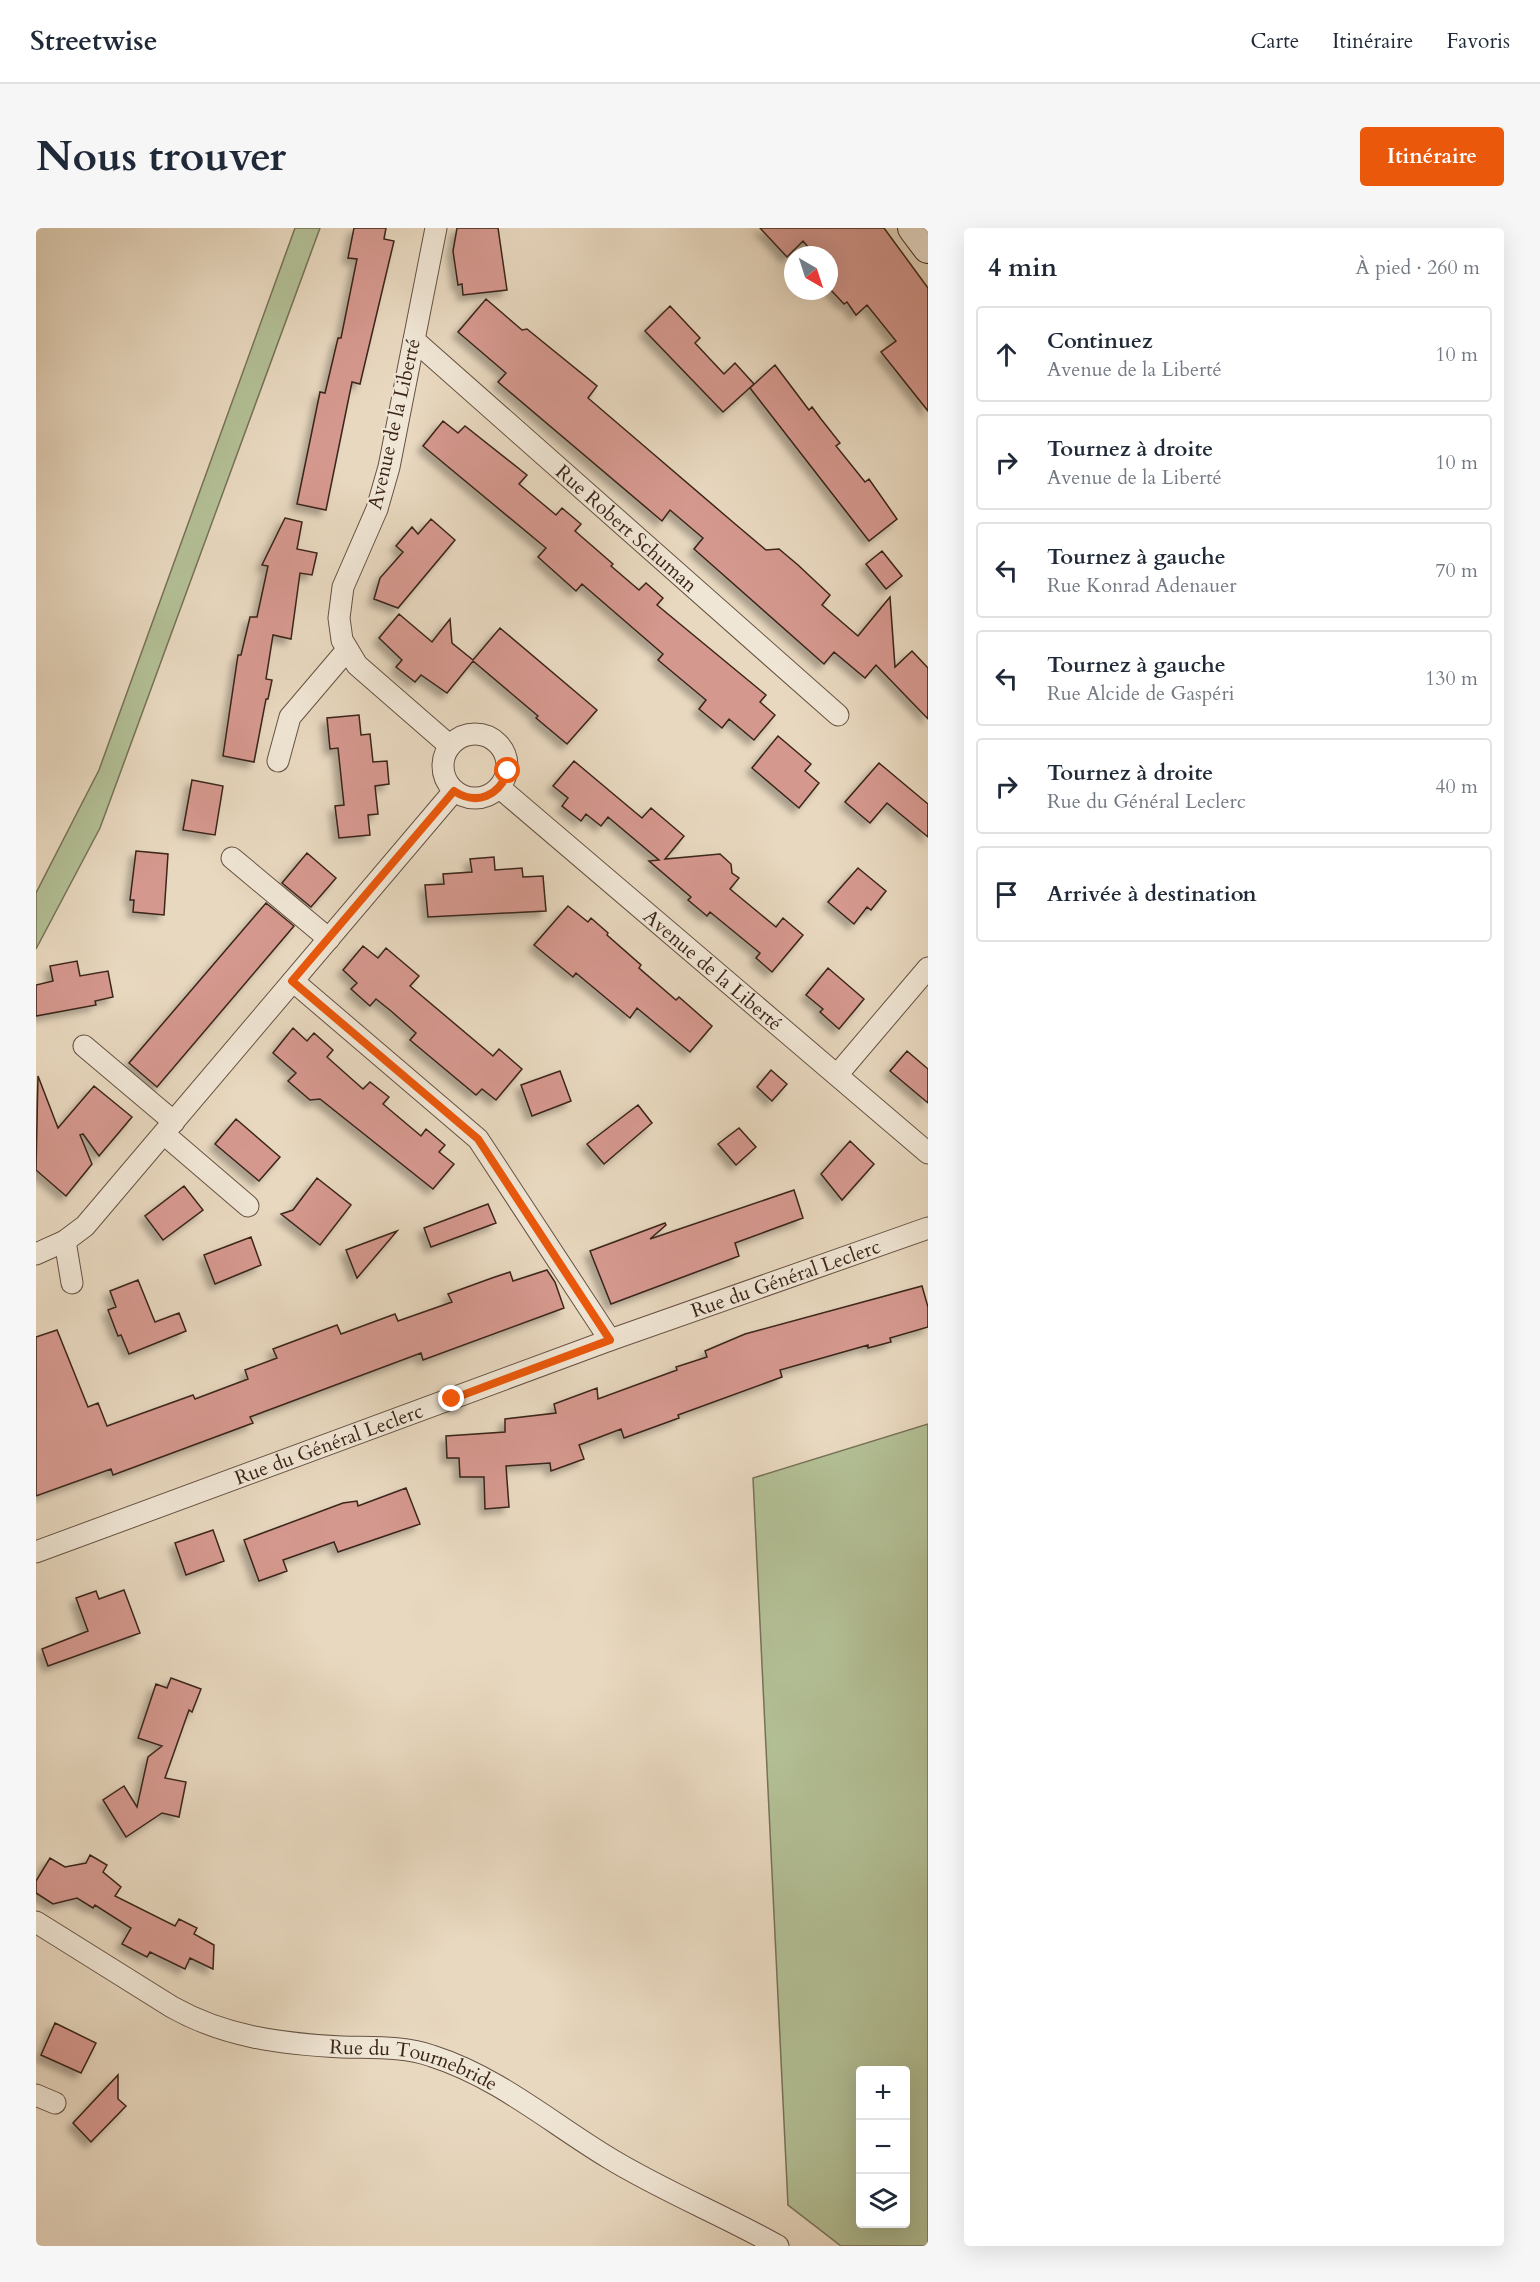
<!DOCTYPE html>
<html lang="fr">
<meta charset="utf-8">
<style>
:root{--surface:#fff;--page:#f6f6f7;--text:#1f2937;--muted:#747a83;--line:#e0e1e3;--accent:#ea580c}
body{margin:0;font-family:Cardo,serif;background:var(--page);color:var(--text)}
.controls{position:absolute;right:18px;bottom:18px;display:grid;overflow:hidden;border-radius:6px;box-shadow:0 6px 24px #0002}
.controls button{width:54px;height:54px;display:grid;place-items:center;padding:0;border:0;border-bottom:2px solid var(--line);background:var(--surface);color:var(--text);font:30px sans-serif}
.compass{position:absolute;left:748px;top:18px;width:54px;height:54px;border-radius:50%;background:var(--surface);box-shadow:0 6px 24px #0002;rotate:141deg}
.stop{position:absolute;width:18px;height:18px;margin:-14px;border:4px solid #ea580c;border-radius:50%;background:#fff}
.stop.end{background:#ea580c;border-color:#fff;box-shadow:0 2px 6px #0008}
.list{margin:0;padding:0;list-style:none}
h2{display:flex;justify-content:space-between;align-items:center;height:78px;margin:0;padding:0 24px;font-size:26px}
h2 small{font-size:20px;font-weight:400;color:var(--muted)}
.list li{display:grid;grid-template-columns:39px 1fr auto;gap:18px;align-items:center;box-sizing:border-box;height:96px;margin:0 12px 12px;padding:0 12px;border:2px solid var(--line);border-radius:6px}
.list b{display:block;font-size:22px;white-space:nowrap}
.list p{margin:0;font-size:20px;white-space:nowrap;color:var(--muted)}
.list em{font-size:20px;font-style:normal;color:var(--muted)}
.icon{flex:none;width:33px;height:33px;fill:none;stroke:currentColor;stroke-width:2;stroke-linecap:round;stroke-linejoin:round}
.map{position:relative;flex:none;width:892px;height:2018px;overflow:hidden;border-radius:6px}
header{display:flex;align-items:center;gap:36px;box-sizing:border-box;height:84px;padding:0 30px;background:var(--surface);border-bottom:2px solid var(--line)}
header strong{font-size:28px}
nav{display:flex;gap:33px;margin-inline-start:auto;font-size:21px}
.intro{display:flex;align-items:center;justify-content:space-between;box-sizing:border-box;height:144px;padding:0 36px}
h1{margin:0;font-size:42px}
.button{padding:15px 27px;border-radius:6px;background:var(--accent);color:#fff;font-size:21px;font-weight:700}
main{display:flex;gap:36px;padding:0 36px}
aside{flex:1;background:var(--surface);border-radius:6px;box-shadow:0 6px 24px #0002}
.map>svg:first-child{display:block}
.green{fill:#b3bf95;stroke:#777258;stroke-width:1.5;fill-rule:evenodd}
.building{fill:#d5988e;stroke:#3b251a;stroke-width:1.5;filter:url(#shadow)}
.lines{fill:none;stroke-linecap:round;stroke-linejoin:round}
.street-casing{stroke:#665243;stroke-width:23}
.secondary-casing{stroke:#3b251a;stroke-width:32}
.street{stroke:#f0e6d5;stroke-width:21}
.secondary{stroke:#f0e6d5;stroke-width:30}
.route{stroke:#ea580c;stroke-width:8}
.labels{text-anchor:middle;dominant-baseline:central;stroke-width:4.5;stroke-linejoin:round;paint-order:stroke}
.street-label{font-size:20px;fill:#3b251a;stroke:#f0e6d5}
</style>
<header>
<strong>Streetwise</strong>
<nav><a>Carte</a><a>Itinéraire</a><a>Favoris</a></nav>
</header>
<div class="intro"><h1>Nous trouver</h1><a class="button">Itinéraire</a></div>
<main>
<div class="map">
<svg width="892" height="2018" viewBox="0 0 892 2018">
<defs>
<filter id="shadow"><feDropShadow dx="-5.5" dy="5.5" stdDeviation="3" flood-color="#0004"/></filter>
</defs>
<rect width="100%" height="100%" fill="#e8d8bf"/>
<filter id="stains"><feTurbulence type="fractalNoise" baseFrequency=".00333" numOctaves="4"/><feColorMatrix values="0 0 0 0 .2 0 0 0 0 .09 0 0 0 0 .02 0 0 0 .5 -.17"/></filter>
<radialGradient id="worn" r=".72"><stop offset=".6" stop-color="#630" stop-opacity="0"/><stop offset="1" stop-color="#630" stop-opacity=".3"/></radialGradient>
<!-- green -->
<path class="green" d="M 259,0 L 284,0 L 64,600 L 0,721 L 0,665 L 63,542 Z
M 892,1196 L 892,2018 L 805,2018 L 752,1977 L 717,1250 ZM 870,1842 L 870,1996 L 825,1996 L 825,1842 Z"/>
<!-- building -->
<path class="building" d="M 318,0 L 350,0 L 348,11 L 358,13 L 324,156 L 316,154 L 290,282 L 261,276 L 284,164 L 289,165 L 302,110 L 305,110 L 321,31 L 312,30 Z
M 421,0 L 462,0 L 471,62 L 427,67 L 426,56 L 422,57 L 417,23 Z
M 724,0 L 848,0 L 892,60 L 892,183 L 845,124 L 860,113 L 831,77 L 820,87 L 811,74 L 808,76 L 793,60 L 793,27 L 779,27 L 767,13 L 751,29 Z
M 450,71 L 486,102 L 491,101 L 561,158 L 552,170 L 698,295 L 730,322 L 743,321 L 762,337 L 794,367 L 786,377 L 822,408 L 854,369 L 859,439 L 876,423 L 892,440 L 892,491 L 840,437 L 829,450 L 798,424 L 788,436 L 658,321 L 667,310 L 634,282 L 626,293 L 462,154 L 470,145 L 422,104 Z
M 634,78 L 664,110 L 659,115 L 688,146 L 699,135 L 718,156 L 687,184 L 609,103 Z
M 739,137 L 773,182 L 776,179 L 785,191 L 804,215 L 800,218 L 829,254 L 833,251 L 861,291 L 833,313 L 714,160 Z
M 407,193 L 422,205 L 429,198 L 491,247 L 483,256 L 520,287 L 526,280 L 545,296 L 539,303 L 577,336 L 575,338 L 603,362 L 610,355 L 627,370 L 621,377 L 730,467 L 724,474 L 739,487 L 718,512 L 693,491 L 686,500 L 663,481 L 670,472 L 622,432 L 627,426 L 546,356 L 540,363 L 502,329 L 510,320 L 387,218 Z
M 249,290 L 266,294 L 261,321 L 281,325 L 276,347 L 264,345 L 255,411 L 237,407 L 230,451 L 236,452 L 232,471 L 230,471 L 218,534 L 187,528 L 202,427 L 205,427 L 214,389 L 221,389 L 232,338 L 226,337 Z
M 395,291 L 419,312 L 362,380 L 338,371 L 344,350 L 367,324 L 360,318 L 376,299 L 382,306 Z
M 846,323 L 866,348 L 850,361 L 830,336 Z
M 363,386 L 396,414 L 414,391 L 416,415 L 437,432 L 464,400 L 561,482 L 531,516 L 500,490 L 502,488 L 437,433 L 411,465 L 385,447 L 379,454 L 360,439 L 366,432 L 343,410 Z
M 323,487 L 325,507 L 334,506 L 337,534 L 351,533 L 353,556 L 339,558 L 342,586 L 332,587 L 334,607 L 303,610 L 299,578 L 308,577 L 302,520 L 294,521 L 291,490 Z
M 742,508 L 775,536 L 769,543 L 783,555 L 763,580 L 716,540 Z
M 538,533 L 606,590 L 615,580 L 648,608 L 629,631 L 684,626 L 695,636 L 696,645 L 703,650 L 694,661 L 740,699 L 747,690 L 767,707 L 736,744 L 720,730 L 724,725 L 674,684 L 671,688 L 652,672 L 655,669 L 613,633 L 623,632 L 572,589 L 565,598 L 550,586 L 545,593 L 526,578 L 532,570 L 517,558 Z
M 843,535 L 892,576 L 892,609 L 851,575 L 834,595 L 809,574 Z
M 156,552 L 187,558 L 179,607 L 147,602 Z
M 100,623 L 132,626 L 128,687 L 97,684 L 98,672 L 94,672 Z
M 271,625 L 300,650 L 275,679 L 246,655 Z
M 458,629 L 459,642 L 486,640 L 487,649 L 507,648 L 510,683 L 392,689 L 389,657 L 408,656 L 407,646 L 436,644 L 434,631 Z
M 822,640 L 850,663 L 835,682 L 831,679 L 818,696 L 792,674 Z
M 230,675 L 258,698 L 121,859 L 93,835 Z
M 532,678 L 552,694 L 555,690 L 572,705 L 571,707 L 605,737 L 603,740 L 640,772 L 643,769 L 676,798 L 654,824 L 601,780 L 594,790 L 540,745 L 537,749 L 498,717 Z
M 327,718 L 342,730 L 350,720 L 383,748 L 374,758 L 457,828 L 463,821 L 486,841 L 460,872 L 446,861 L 440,867 L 374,812 L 380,805 L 355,783 L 340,771 L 334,778 L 315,761 L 321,755 L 307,742 Z
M 41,733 L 44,748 L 72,743 L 77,769 L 59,773 L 60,777 L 0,788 L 0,757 L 17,753 L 14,738 Z
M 792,740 L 828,771 L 803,801 L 784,784 L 787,781 L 770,767 Z
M 257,800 L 271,813 L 278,805 L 297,822 L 291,829 L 327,861 L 334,854 L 353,869 L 347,876 L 385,908 L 390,901 L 409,917 L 403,924 L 418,936 L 397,961 L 284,871 L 274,872 L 252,853 L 260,845 L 237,825 Z
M 871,823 L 892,841 L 892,875 L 854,843 Z
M 735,842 L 751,856 L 736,873 L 721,859 Z
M 524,843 L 535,873 L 496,888 L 485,857 Z
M 2,848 L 22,900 L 58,858 L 96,889 L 63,928 L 47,906 L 44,907 L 56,936 L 30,968 L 0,942 Z
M 602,877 L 616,895 L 568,936 L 551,916 Z
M 200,891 L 244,929 L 223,953 L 179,916 Z
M 703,900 L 720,919 L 700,937 L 682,916 Z
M 814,913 L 838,936 L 806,972 L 785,946 Z
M 281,950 L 315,977 L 284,1017 L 245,986 L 257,982 Z
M 148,958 L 167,982 L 127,1012 L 109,988 Z
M 758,962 L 767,990 L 699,1015 L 703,1028 L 575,1076 L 554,1023 L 629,995 L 630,997 L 614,1011 Z
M 452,976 L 460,995 L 395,1019 L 388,1000 Z
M 361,1003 L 321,1050 L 310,1022 Z
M 215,1009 L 225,1037 L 179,1056 L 168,1027 Z
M 511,1042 L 519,1054 L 528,1080 L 387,1132 L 385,1125 L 214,1189 L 217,1195 L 77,1247 L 75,1241 L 0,1268 L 0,1109 L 21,1102 L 52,1179 L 62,1175 L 71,1198 L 157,1167 L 159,1171 L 212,1151 L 209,1142 L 241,1130 L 237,1121 L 301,1097 L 305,1106 L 359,1086 L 362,1093 L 416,1074 L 412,1066 L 456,1050 L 474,1044 L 477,1053 Z
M 102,1052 L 119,1094 L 143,1085 L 150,1103 L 93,1126 L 85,1107 L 82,1108 L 72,1082 L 80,1079 L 74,1063 Z
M 886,1058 L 892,1079 L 892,1099 L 854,1110 L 855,1114 L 832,1120 L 832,1117 L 744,1142 L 746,1149 L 642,1187 L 643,1190 L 588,1210 L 585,1201 L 543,1217 L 548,1231 L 515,1243 L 514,1235 L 470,1238 L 473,1279 L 449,1281 L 448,1249 L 424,1249 L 423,1230 L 411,1230 L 410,1208 L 469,1204 L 469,1191 L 520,1185 L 518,1176 L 561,1160 L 562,1171 L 641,1142 L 640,1139 L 671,1129 L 669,1123 L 709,1106 Z
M 370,1260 L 384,1296 L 302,1324 L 298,1314 L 247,1332 L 251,1343 L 223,1353 L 208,1312 L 307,1275 L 321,1273 L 322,1278 Z
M 177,1302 L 188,1333 L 150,1347 L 139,1315 Z
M 88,1362 L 104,1405 L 12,1438 L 6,1421 L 52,1403 L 40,1370 L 60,1363 L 63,1371 Z
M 135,1450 L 165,1461 L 156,1484 L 153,1482 L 129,1550 L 150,1554 L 143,1589 L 126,1585 L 90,1609 L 67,1572 L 88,1558 L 101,1579 L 112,1529 L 126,1518 L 102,1510 L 120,1456 L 131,1460 Z
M 54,1627 L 71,1637 L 67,1644 L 85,1659 L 79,1668 L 139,1698 L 143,1691 L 161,1700 L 158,1706 L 178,1717 L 177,1741 L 154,1730 L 149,1741 L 114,1724 L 111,1729 L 86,1716 L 95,1700 L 59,1677 L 57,1680 L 41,1670 L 17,1676 L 0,1665 L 0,1653 L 14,1630 L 29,1639 L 50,1635 Z
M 19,1795 L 60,1815 L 45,1845 L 5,1827 Z
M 82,1847 L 82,1871 L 90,1878 L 55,1914 L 37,1895 Z"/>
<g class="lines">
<!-- street casing -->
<g class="street-casing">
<g id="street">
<path d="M 400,0 L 353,239 L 341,281 L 307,359 L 303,390 L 306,412 L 321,437 L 414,518"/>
<path id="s1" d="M 378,112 L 802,487"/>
<circle cx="439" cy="538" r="32"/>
<path d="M 242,533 L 254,489 L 311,422"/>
<path id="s2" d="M 464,560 L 892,925"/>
<path d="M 196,630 L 293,711"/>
<path d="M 257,753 L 442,911 L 574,1112"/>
<path d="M 48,818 L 138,894"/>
<path d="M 801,847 L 892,740"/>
<path d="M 128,906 L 212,978"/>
<path d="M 29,1013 L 36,1055"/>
<path d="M 0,1026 L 29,1013 L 49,998 L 418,563"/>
<path id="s3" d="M 0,1324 L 574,1112 L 892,1000"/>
<path id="s4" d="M 0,1694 L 136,1779 C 189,1809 246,1816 306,1819 C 336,1820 368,1818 396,1828 C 462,1849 515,1895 573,1930 C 627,1963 687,1987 742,2018"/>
<path d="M 0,1867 L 19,1875"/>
</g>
</g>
<!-- secondary casing -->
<g class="secondary-casing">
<path id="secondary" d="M 877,0 L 892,20"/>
</g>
<!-- street -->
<use href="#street" class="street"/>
<!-- secondary -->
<use href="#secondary" class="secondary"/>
</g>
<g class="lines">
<!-- route -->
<path class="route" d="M 416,1171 L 574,1112 L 442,911 L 256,753 L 418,563 C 441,578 463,568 472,543"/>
</g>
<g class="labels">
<!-- street labels -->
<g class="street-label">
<text transform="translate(358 196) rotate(-77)">Avenue de la Liberté</text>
<text stroke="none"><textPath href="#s1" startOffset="284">Rue Robert Schuman</textPath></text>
<text stroke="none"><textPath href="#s2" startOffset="280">Avenue de la Liberté</textPath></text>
<text stroke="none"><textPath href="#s3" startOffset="798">Rue du Général Leclerc</textPath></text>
<text stroke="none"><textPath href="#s3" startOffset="312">Rue du Général Leclerc</textPath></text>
<text stroke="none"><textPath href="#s4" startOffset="411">Rue du Tournebride</textPath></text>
</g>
</g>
<rect width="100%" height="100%" filter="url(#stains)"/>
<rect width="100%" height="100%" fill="url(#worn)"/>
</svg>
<div class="controls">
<button>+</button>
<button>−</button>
<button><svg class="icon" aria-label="layers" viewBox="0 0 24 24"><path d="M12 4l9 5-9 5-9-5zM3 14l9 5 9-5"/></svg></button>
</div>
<svg class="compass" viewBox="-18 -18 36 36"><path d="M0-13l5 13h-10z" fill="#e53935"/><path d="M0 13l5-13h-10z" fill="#747a83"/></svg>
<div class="stop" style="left:472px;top:543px"></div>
<div class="stop end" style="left:416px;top:1171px"></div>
</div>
<aside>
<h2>4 min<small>À pied · 260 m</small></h2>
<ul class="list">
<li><svg class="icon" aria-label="ahead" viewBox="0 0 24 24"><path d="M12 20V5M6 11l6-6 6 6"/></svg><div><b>Continuez</b><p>Avenue de la Liberté</p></div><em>10 m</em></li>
<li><svg class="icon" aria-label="right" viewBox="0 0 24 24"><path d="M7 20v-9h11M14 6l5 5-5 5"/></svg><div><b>Tournez à droite</b><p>Avenue de la Liberté</p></div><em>10 m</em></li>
<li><svg class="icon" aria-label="left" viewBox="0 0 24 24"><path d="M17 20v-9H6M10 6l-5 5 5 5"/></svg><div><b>Tournez à gauche</b><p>Rue Konrad Adenauer</p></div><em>70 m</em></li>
<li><svg class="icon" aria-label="left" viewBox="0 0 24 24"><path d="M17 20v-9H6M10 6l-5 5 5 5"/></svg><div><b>Tournez à gauche</b><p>Rue Alcide de Gaspéri</p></div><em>130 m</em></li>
<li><svg class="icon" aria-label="right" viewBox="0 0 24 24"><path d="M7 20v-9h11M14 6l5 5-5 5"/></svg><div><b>Tournez à droite</b><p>Rue du Général Leclerc</p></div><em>40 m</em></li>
<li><svg class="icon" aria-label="arrive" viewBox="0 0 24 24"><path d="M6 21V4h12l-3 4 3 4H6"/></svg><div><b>Arrivée à destination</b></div></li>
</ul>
</aside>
</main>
